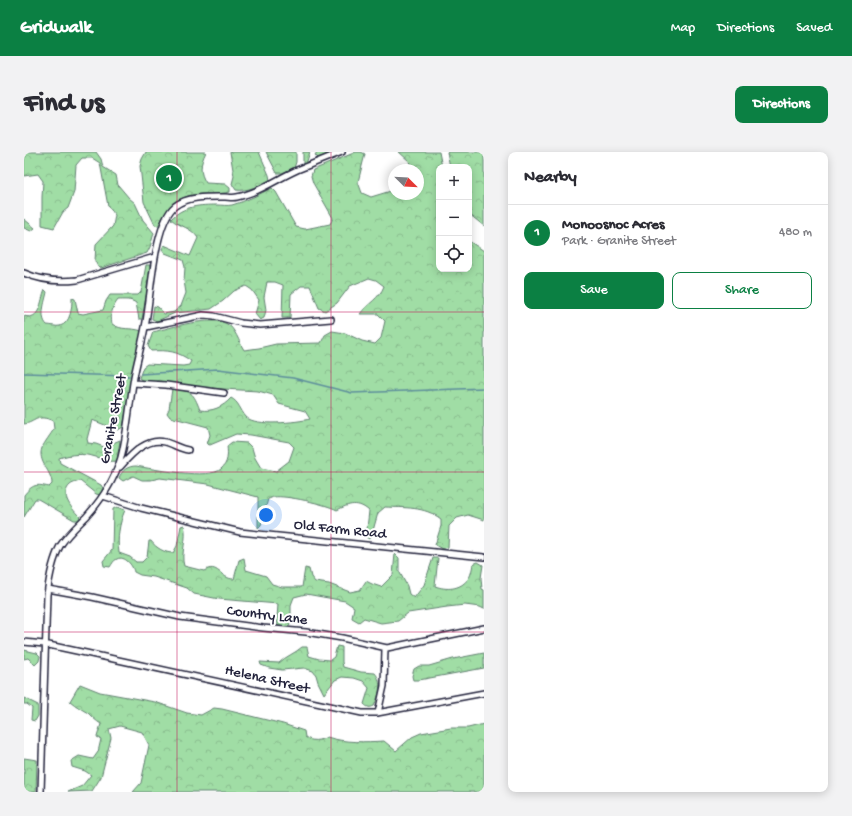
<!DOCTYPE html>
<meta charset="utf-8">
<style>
:root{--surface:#fff;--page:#f2f2f3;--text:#2b2b33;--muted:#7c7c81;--line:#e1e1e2;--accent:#0b8043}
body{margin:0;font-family:"Gochi Hand",sans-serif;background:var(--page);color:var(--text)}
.controls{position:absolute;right:12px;top:12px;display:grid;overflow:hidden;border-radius:8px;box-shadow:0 2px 10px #0003}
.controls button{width:36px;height:36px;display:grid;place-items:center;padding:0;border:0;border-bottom:1px solid var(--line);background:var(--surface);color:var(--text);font:20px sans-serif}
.compass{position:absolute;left:364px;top:12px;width:36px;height:36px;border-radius:50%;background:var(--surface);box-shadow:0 2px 10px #0003;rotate:114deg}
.you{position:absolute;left:242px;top:363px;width:14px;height:14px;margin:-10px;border:3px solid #fff;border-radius:50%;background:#1a73e8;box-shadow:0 0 0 6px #1a73e833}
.badge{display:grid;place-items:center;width:26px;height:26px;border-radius:50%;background:var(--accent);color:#fff;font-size:13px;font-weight:700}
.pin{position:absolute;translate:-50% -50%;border:2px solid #fff;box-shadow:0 1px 4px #0006}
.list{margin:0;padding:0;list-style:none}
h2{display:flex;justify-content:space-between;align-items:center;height:52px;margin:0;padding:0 16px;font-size:17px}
h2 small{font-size:13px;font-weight:400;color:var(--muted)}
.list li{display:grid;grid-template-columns:26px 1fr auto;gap:12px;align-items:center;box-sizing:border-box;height:56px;padding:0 16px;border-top:1px solid var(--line)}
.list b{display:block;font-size:15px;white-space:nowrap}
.list p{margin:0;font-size:13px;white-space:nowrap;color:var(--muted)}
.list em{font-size:13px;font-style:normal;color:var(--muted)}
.actions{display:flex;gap:8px;padding:12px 16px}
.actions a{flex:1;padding:9px 0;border:1px solid var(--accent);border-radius:8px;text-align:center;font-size:14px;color:var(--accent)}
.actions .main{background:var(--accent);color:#fff}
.icon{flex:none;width:22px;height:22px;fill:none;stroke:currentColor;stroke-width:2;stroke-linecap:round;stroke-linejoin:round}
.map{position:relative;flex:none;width:460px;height:640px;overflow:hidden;border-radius:8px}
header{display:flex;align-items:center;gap:24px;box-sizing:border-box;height:56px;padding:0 20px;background:var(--accent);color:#fff}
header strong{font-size:19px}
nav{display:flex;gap:22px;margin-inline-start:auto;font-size:14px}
.intro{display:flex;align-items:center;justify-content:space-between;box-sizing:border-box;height:96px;padding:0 24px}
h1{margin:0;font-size:28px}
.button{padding:10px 18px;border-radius:8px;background:var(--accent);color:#fff;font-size:14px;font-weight:700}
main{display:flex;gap:24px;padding:0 24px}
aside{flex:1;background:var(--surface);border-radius:8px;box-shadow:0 2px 10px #0003}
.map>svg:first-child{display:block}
.forest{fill:url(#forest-crowns);stroke:#618070}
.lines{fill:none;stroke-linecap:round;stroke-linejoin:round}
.stream{stroke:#5d8e9c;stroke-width:1.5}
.minor-casing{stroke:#22223b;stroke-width:8}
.minor{stroke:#fff;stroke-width:5}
.grid{fill:none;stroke:#c2185b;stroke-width:1;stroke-opacity:0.55}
.labels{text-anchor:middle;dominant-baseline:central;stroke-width:4;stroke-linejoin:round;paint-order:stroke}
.street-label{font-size:15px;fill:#22223b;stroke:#fff}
</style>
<header>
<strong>Gridwalk</strong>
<nav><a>Map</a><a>Directions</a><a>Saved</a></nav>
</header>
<div class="intro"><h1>Find us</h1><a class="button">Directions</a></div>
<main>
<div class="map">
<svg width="460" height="640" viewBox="0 0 460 640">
<defs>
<pattern id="forest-crowns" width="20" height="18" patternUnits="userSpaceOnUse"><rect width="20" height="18" fill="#a0dda5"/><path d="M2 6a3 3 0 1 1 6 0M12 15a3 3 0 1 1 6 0" fill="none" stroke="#8abd8f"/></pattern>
</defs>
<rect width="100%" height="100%" fill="#fff"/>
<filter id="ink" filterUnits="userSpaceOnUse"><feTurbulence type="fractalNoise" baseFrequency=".025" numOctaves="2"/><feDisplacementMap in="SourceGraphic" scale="8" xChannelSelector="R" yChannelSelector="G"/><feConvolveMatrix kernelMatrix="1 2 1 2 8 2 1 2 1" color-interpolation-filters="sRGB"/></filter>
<g filter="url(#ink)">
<!-- forest -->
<path class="forest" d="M 0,0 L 72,0 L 77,7 L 79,15 L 92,23 L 94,33 L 105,46 L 111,51 L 119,68 L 130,81 L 126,95 L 123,101 L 77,116 L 74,115 L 71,109 L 72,92 L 89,74 L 91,63 L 84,54 L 76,11 L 68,6 L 58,6 L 52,13 L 50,40 L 44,56 L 39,60 L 30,76 L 18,73 L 18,45 L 19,29 L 14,22 L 0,24 Z
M 122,0 L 182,0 C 176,12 175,20 182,31 L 201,32 L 206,36 L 206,40 C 193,43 181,41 168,43 C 151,46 141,60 134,74 L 131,73 L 120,50 L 116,14 L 118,7 Z
M 206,0 L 235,0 L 245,23 L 246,28 C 236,33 223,40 212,38 L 208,32 L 210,24 Z
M 242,0 L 272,0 L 272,10 L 270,16 L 258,21 L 253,21 Z
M 279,0 L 286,0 L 282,12 L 279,13 Z
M 293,0 L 310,0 L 294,6 L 291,3 Z
M 332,0 L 337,0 L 341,2 L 334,30 L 338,41 L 347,45 L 370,38 L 370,42 L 394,42 L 394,18 L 388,18 L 385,9 L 375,0 L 415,0 L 418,15 L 415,15 L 415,117 L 445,117 L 445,89 L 460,99 L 460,368 L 444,363 L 433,366 L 425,374 L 424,395 L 418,397 L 411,393 L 417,374 L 417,367 C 400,354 381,356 361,355 L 354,361 L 348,382 L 345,387 L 342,385 L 345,359 C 334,349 325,352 313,358 C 302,352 261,343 250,345 C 248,345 246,347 244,347 L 237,373 L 234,376 L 234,345 L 184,332 L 136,326 L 127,328 L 118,328 L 109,324 L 99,329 L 95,326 C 98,318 104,314 112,314 C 128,317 186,328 197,317 C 204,311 204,303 203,294 L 208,290 L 223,291 L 228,296 L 231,306 L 237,316 L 252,319 L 265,309 L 270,295 L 265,290 L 227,283 L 212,282 L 186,293 L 183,292 L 186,283 L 184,275 L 146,265 L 143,261 L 145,257 L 148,237 C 168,239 169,240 176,258 C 188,260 199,255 207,246 C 215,250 216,258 222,265 C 232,275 273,270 286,267 L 281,259 L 255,252 L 249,243 L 234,239 L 182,236 L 119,229 L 115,226 L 119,215 L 123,212 L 159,214 L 165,213 L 167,209 C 153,199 144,198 127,199 L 124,194 L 129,180 C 145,176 188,163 203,172 C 211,176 215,190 220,198 L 235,196 L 252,192 L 297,191 L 301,183 L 308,179 L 321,181 L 338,189 L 351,192 L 357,186 L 361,169 L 354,162 L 336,162 C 343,152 356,146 360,134 L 352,128 L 345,126 L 326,134 L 313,151 L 301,159 L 295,156 L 286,134 L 277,134 L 267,142 L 266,166 L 258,166 L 259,133 L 251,130 L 243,130 L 240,145 L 242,158 L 240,166 L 236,168 L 231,162 L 235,148 L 228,138 L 222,134 L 210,139 L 199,149 L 187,157 L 151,161 L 133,169 L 128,167 L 130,154 L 134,155 L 140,162 L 150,160 L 157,154 L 162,141 L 160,129 L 161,115 L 159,108 L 141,101 L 138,97 L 140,93 L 166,104 L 174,86 C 167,75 156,75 147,67 C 159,54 176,53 193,53 C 198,53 203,54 208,53 C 223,49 235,42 248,36 L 252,40 L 272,75 L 281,77 L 306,72 L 309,66 L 289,31 L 287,24 L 289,18 Z
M 423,0 L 460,0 L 460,74 L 445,62 L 445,15 L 426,15 Z
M 0,67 L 11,76 L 7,79 L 0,76 Z
M 122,113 L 126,113 L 127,117 L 118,167 L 115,167 L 112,151 C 107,147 100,148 94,148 C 88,156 86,162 88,172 C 98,179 106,175 118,179 L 99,275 L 94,278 L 68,268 L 63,287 L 64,291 L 72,292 L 80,295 L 96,288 L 93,309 C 83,310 81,308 72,305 C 59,301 47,302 35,306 L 36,311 L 77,333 L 80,338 L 77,343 L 72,342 L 56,329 C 53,330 48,331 46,333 C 35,343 49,358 56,365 L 54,368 L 50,368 L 14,347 L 11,347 L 0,365 L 0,343 C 9,332 12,332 25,335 L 28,332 C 28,319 13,310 18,296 C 20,291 27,282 30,277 L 29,269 C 13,261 11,271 0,272 L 0,164 C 17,169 16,149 21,138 L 23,140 C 21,150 15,165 23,173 C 27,173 32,175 36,174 C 47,171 48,155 48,146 L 51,147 L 54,161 L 59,162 L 79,158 L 82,149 L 86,143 L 114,143 L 117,140 Z
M 93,355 L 101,358 C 95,372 93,386 95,401 L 106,405 L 112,410 L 118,410 L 123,405 L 125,389 L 127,389 C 132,396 141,401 149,401 L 153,394 L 157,374 L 160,373 C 164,387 156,401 160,414 L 180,419 C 194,410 196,427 210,427 L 215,408 L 220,406 L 222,418 L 242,424 L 248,432 L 258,435 L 278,435 L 281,416 L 285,417 L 287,425 L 291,430 L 305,432 L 326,440 L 336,438 L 342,429 L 348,432 L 357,435 L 369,423 L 371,402 L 375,406 L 375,419 L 383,434 L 385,442 L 390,446 L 400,433 L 409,406 L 414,406 L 411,434 C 422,438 436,438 444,427 C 447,424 448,417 449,412 L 454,410 L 459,413 L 457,426 L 458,437 L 460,438 L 460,457 L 456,455 L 441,453 L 423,455 L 384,461 L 374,469 L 357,471 L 340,466 L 335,470 L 328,466 L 330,455 L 321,449 L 282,442 L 270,445 L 267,453 L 267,471 L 263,475 L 254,474 L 253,466 L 254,452 L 195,447 L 170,442 L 163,436 L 130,425 L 116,423 L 110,420 C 109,414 101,403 93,407 C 90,408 88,412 86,415 L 80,414 L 79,409 L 88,398 L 89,357 Z
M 313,494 L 318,495 L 318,510 L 319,515 L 337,520 L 351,521 C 359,530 355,544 350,554 C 346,556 344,556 340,552 L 345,536 L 339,529 L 330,526 L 318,525 L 311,528 L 300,542 L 294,530 L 292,523 L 289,519 L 280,516 L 258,518 L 245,516 L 237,513 L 236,510 L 255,511 C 262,504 270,502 278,495 L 283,495 L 285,504 L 295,507 L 306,508 L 310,505 Z
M 0,498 L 13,501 L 16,504 L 15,509 L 11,513 L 4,506 L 0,507 Z
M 460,501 L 460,516 L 395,528 L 389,528 L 388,524 L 390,517 L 395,514 L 405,514 L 429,507 Z
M 56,532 L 76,540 L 131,550 L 163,561 L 177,563 L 190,556 L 198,557 L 259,572 L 280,579 L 281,585 C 288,590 295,589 303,585 C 321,591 341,590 360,589 L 372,599 L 388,585 L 397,581 L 427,576 L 444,576 L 460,572 L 460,640 L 109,640 L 117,631 L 125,593 L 118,580 L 96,574 L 85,577 L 87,586 L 77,625 L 68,639 L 44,640 L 58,634 L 67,623 L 61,619 L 48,615 L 47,609 L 55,604 L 69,607 L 74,600 L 77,587 L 73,585 L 77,572 C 72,569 68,565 64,561 C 57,557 52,554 46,549 Z
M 0,546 L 14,553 L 14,564 L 11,569 L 7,568 L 8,556 L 3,552 L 0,552 Z
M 0,606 L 13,608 L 12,640 L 0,640 Z"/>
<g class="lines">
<!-- stream -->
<path class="stream" d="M 0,221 L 105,224
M 117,222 L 194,217 L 269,226 L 328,241 L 460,236"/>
<!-- minor casing -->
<g class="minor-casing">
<path id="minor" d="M 0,121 C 16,128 36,130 53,128 L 131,105
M 122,175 L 179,163 L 190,164 L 217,171 L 236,173 L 307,167
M 109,231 L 142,233 L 200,241
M 96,315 C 107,303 122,285 141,290 C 149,292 156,297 164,298
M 79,344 L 117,356 L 216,380 L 460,405
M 24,437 L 68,445 L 156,465 L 239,476 L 282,480 L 318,486 L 363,496 L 460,476
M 0,490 L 20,492 L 62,501 L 338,561 L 353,561 L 460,541
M 354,561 L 360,534 L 361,496
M 17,640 L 23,443 C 25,427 28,409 36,394 C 43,383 53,374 62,365 C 80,345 94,323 99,297 C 104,273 106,249 110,225 C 113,209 118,192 121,175 C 127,148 129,72 151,54 C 164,44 185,45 201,45 C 204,45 209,46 213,45 C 234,41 253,27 273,18 C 288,12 303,6 318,0"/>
</g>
<!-- minor -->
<use href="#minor" class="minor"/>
</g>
</g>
<!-- grid -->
<path class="grid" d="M 153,0 L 153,640M 307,0 L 307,640M 0,160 L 460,160M 0,320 L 460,320M 0,480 L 460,480"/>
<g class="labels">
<!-- street labels -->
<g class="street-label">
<text transform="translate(90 267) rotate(-79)">Granite Street</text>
<text transform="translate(316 378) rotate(6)">Old Farm Road</text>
<text transform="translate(243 464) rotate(7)">Country Lane</text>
<text transform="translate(243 528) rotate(13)">Helena Street</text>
</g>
</g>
</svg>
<div class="controls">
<button>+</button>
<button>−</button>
<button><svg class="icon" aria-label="locate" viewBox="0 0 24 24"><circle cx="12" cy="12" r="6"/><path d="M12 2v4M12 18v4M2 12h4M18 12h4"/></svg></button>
</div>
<svg class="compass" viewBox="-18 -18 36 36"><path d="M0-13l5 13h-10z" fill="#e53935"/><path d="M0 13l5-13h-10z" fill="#7c7c81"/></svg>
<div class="you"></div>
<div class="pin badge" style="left:145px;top:26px">1</div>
</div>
<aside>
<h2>Nearby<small></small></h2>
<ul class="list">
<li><span class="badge">1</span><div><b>Monoosnoc Acres</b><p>Park · Granite Street</p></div><em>480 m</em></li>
</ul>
<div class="actions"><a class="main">Save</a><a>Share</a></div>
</aside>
</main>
